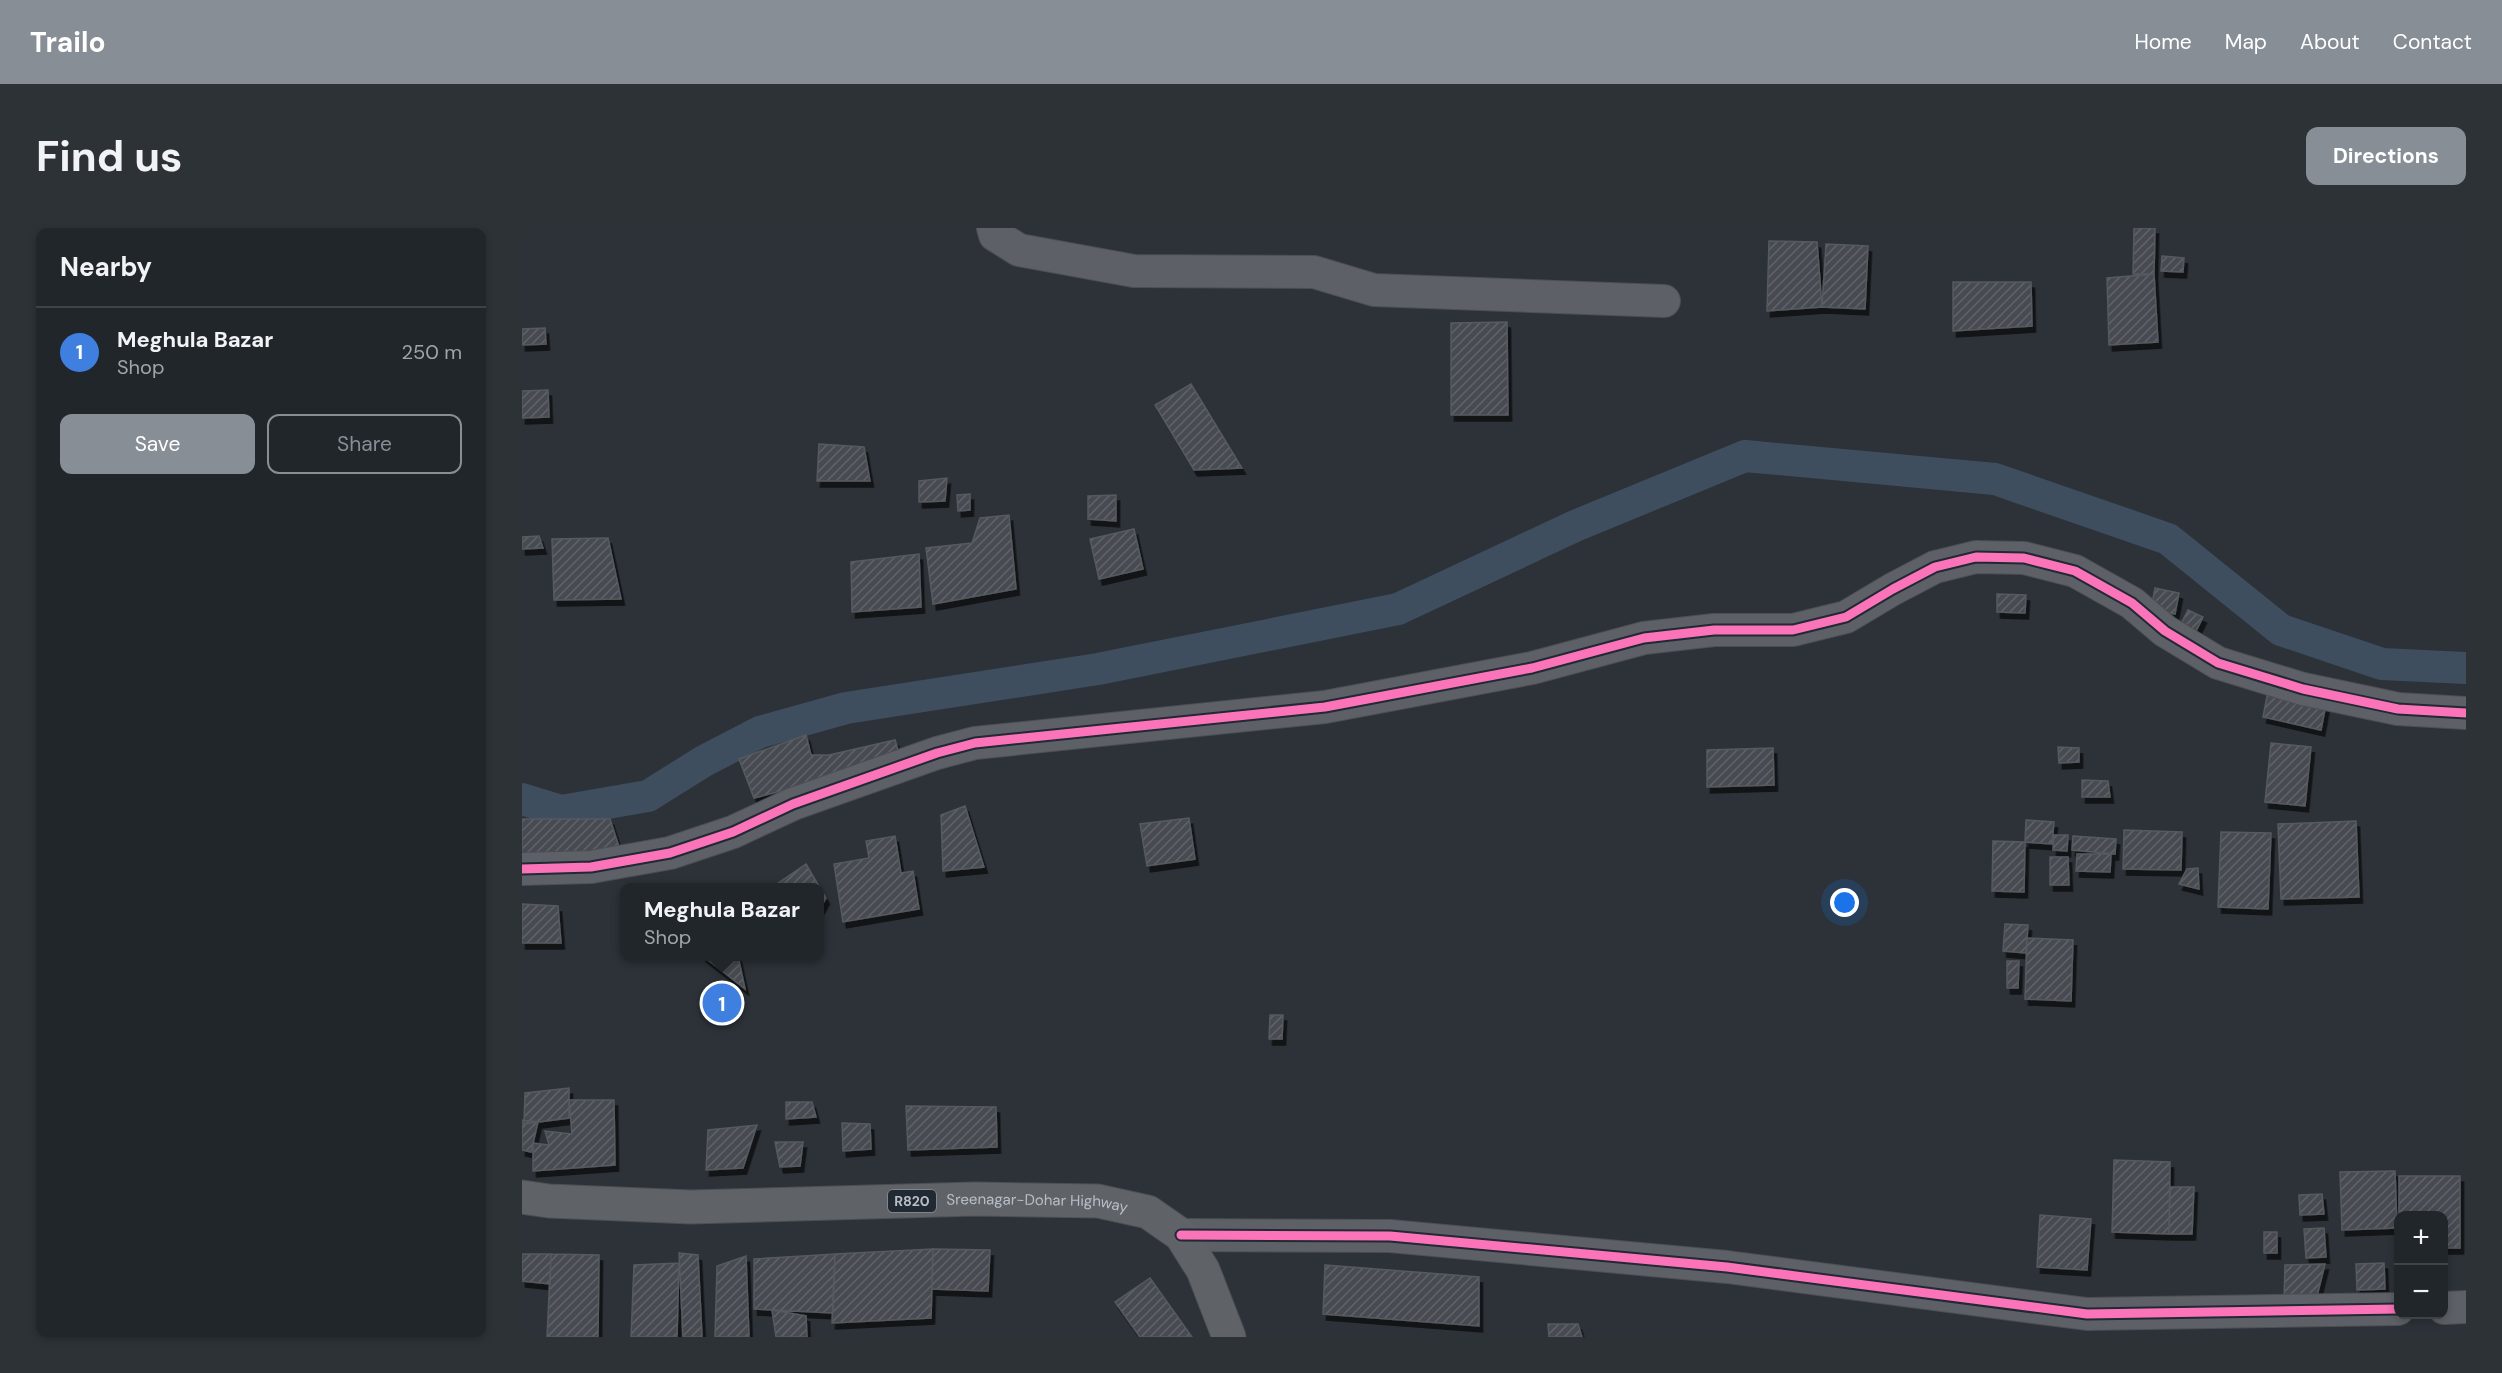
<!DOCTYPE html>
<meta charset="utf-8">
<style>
:root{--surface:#21262a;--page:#2d3236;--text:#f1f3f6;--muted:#a2a5a8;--line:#3e4347;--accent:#878e96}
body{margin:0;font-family:"DM Sans",sans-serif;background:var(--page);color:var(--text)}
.controls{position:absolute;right:18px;bottom:18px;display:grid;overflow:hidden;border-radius:12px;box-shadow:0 3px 9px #0003}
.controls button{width:54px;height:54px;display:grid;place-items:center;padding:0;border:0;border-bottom:2px solid var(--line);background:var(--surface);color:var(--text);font:30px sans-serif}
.you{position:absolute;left:1323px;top:675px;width:21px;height:21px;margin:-15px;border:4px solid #fff;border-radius:50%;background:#1a73e8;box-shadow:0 0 0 9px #1a73e833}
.badge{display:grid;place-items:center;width:39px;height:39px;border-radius:50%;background:var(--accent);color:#fff;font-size:20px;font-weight:700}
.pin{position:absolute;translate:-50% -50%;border:3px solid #fff;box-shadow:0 2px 6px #0006}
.popup{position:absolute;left:98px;top:655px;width:204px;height:78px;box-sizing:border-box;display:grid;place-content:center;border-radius:12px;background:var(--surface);filter:drop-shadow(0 2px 4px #0005);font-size:20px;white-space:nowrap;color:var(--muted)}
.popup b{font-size:22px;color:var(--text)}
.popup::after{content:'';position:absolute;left:50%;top:100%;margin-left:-12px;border:12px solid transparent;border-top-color:var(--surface)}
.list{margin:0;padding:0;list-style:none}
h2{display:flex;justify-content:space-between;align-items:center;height:78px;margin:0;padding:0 24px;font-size:26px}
h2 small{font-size:20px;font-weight:400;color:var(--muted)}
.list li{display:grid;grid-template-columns:39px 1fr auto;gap:18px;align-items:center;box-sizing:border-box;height:90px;padding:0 24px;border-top:2px solid var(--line)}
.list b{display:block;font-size:22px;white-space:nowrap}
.list p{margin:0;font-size:20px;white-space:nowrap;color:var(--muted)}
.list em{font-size:20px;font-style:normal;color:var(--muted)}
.actions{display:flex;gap:12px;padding:18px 24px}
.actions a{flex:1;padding:14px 0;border:2px solid var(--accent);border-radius:12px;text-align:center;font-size:21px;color:var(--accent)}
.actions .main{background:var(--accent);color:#fff}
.map{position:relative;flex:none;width:1944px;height:1109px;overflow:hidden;border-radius:12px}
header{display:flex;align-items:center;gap:36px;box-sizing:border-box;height:84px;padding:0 30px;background:var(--accent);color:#fff}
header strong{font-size:28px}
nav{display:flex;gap:33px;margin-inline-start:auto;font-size:21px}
.intro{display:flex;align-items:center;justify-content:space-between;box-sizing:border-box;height:144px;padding:0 36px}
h1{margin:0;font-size:42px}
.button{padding:15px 27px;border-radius:12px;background:var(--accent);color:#fff;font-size:21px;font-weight:700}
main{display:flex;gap:36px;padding:0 36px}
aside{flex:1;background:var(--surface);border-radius:12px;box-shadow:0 3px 9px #0003}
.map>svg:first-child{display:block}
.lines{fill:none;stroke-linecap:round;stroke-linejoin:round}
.canal{stroke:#3e4e5f;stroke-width:32}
.building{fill:url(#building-hatch);stroke:#555a5f;stroke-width:1.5;filter:url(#shadow)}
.minor-casing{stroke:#4b4e53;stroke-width:34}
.primary-casing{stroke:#4a4f55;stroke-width:35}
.minor{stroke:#5d6066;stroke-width:32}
.primary{stroke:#5f6367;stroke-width:33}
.cycleway-casing{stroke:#212932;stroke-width:13}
.cycleway{stroke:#fb73b8;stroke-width:9}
.labels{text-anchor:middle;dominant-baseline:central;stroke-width:6;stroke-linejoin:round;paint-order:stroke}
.shield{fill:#212932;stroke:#8b929b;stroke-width:1.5}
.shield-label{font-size:14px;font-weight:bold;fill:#b8bfc8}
.street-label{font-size:15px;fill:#b8bfc8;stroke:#212932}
</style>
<header>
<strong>Trailo</strong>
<nav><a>Home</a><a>Map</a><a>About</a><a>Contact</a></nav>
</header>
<div class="intro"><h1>Find us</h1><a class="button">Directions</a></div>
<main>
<aside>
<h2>Nearby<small></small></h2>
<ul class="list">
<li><span class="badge" style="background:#3f7fe0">1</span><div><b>Meghula Bazar</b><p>Shop</p></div><em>250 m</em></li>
</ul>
<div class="actions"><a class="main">Save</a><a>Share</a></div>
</aside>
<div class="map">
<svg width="1944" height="1109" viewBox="0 0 1944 1109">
<defs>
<pattern id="building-hatch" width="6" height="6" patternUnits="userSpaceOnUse" patternTransform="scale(1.5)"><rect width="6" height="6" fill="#474c51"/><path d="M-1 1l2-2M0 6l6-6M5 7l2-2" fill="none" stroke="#5f6469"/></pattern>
<filter id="shadow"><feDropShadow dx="3.5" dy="6" stdDeviation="0" flood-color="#0009"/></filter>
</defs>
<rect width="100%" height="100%" fill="#2c3238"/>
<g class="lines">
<!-- canal -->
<path class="canal" d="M 0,571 L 39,583 L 126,568 L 182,533 L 238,504 L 324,480 L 576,441 L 876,381 L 1053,298 L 1223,228 L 1473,251 L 1646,311 L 1759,402 L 1860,436 L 1944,440"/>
</g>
<!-- building -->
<path class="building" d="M 1612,0 L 1633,0 L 1632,46 L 1611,46 Z
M 1247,13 L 1295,14 L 1300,79 L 1245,83 Z
M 1304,16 L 1346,18 L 1343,81 L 1300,79 Z
M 1640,28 L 1662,30 L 1661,44 L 1639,43 Z
M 1632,46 L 1636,114 L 1587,117 L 1585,50 Z
M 1431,54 L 1509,54 L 1510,98 L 1431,103 Z
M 985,94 L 986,187 L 929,187 L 929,95 Z
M 23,100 L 24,116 L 0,117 L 0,101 Z
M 669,156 L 720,240 L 672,242 L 633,177 Z
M 26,162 L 27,189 L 0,190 L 0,163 Z
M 297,216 L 342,219 L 348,253 L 295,253 Z
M 425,250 L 423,273 L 397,274 L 397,253 Z
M 448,266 L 448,282 L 436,283 L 435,267 Z
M 594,267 L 594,293 L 566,291 L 566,268 Z
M 487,287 L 494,361 L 411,376 L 404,320 L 450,315 L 458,290 Z
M 612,301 L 621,341 L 577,351 L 568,311 Z
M 17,308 L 21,320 L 0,321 L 0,309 Z
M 86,310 L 99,371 L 32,372 L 30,311 Z
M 397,326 L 399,379 L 330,384 L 329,334 Z
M 1633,360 L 1657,365 L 1653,386 L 1629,381 Z
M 1475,366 L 1504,367 L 1503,385 L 1475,384 Z
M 1666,382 L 1681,389 L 1674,403 L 1659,396 Z
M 1747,458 L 1805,471 L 1799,502 L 1741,489 Z
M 284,507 L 289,527 L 307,527 L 373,512 L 379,532 L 232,570 L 217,531 Z
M 1749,515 L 1789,519 L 1783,578 L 1743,574 Z
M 1536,519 L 1557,520 L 1557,534 L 1537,535 Z
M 1251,520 L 1252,557 L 1185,559 L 1185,522 Z
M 1560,552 L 1586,553 L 1588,569 L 1560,569 Z
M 443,578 L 462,639 L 421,643 L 419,587 Z
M 667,590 L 673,631 L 625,638 L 618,596 Z
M 0,591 L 88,591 L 98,622 L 0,626 Z
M 1504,592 L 1532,594 L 1530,616 L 1503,614 Z
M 1834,593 L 1837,669 L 1759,671 L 1756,596 Z
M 1602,602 L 1660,604 L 1659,642 L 1601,641 Z
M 1699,604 L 1749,605 L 1746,681 L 1696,679 Z
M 1532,607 L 1546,607 L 1545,623 L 1531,622 Z
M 373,608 L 379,645 L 391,643 L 397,681 L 321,694 L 312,636 L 347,630 L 344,613 Z
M 1551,608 L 1594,611 L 1593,626 L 1550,622 Z
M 1471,613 L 1503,614 L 1502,664 L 1470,663 Z
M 1555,626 L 1589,626 L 1588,644 L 1554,643 Z
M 1528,629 L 1546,629 L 1547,657 L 1528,657 Z
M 284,636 L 304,670 L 298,681 L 298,660 L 249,660 Z
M 1676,640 L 1677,661 L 1657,656 L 1665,641 Z
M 0,676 L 36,678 L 39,715 L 0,715 Z
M 1483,696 L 1506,697 L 1504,725 L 1481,723 Z
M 1505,710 L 1551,712 L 1549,773 L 1503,771 Z
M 181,728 L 216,728 L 223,761 Z
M 1485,733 L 1497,733 L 1496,760 L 1485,760 Z
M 748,787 L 761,787 L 760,811 L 747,811 Z
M 47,860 L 47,890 L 2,896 L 3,865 Z
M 47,872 L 92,872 L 93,937 L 11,943 L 11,915 L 27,917 L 23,903 L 50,906 Z
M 264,874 L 290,874 L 294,889 L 264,891 Z
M 384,878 L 474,879 L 475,919 L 386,922 Z
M 0,892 L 16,894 L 9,924 L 0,922 Z
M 320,895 L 348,896 L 349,921 L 321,923 Z
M 235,897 L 221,940 L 184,942 L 186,902 Z
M 253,914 L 281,914 L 278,938 L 258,939 Z
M 1592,932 L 1648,934 L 1647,1006 L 1590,1004 Z
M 1873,943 L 1875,1000 L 1820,1002 L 1818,944 Z
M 1877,948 L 1938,948 L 1938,1020 L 1922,1020 L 1922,988 L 1877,988 Z
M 1648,959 L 1672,959 L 1670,1006 L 1647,1006 Z
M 1800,966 L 1802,986 L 1778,987 L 1777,967 Z
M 1518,987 L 1569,991 L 1565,1042 L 1515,1039 Z
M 1802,1000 L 1804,1029 L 1784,1030 L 1782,1001 Z
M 1742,1004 L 1755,1004 L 1755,1025 L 1742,1025 Z
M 411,1021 L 409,1090 L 310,1095 L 313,1026 Z
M 411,1021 L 468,1022 L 466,1063 L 410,1061 Z
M 157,1025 L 176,1027 L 180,1109 L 161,1109 Z
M 0,1026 L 29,1026 L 28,1056 L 0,1053 Z
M 29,1026 L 77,1027 L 76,1109 L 25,1109 Z
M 313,1026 L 311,1085 L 232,1081 L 232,1031 Z
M 224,1028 L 227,1109 L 193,1109 L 195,1038 Z
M 157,1035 L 155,1109 L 109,1109 L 112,1037 Z
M 1862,1035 L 1863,1061 L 1835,1062 L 1834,1036 Z
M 1803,1036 L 1794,1072 L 1762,1071 L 1763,1037 Z
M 803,1037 L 957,1049 L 957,1098 L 801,1086 Z
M 628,1050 L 670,1109 L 618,1109 L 593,1074 Z
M 250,1082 L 284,1088 L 285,1109 L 254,1109 Z
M 1026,1096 L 1056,1096 L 1060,1109 L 1027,1109 Z"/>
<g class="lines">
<!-- minor casing -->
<g class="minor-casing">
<path id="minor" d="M 471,0 L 473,7 L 497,22 L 612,43 L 792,44 L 852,62 L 1142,73
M 0,641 L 69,639 L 148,625 L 211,604 L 271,576 L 415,525 L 453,515 L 803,479 L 1010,440 L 1122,410 L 1192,402 L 1271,402 L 1324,389 L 1371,361 L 1413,339 L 1454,329 L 1502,330 L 1553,343 L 1610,375 L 1643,403 L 1696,435 L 1781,461 L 1876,481 L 1944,485
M 659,1007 L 868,1008 L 1205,1039 L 1565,1086 L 1876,1081
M 1922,1080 L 1944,1079"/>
</g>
<!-- primary casing -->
<g class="primary-casing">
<g id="primary">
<path id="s1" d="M 0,969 L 27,973 L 169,979 L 453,971 L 576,973 L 626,984 L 659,1007 L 681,1042 L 707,1109"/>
</g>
</g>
<!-- minor -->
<use href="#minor" class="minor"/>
<!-- primary -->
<use href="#primary" class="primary"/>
<!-- cycleway casing -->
<g class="cycleway-casing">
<path id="cycleway" d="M 0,641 L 69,639 L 148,625 L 211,604 L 271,576 L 415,525 L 453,515 L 803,479 L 1010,440 L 1122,410 L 1192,402 L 1271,402 L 1324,389 L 1371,361 L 1413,339 L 1454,329 L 1502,330 L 1553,343 L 1610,375 L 1643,403 L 1696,435 L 1781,461 L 1876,481 L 1944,485
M 659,1007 L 868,1008 L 1205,1039 L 1565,1086 L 1876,1081"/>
</g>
<!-- cycleway -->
<use href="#cycleway" class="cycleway"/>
</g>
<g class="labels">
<!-- shield labels -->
<rect class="shield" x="366" y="962" width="48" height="22" rx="4.5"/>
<g class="shield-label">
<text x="390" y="973">R820</text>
</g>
<!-- street labels -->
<g class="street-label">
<text stroke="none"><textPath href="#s1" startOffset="516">Sreenagar-Dohar Highway</textPath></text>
</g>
</g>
</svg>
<div class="controls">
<button>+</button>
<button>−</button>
</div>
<div class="you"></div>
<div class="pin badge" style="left:200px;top:775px;background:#3f7fe0">1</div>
<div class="popup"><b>Meghula Bazar</b>Shop</div>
</div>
</main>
